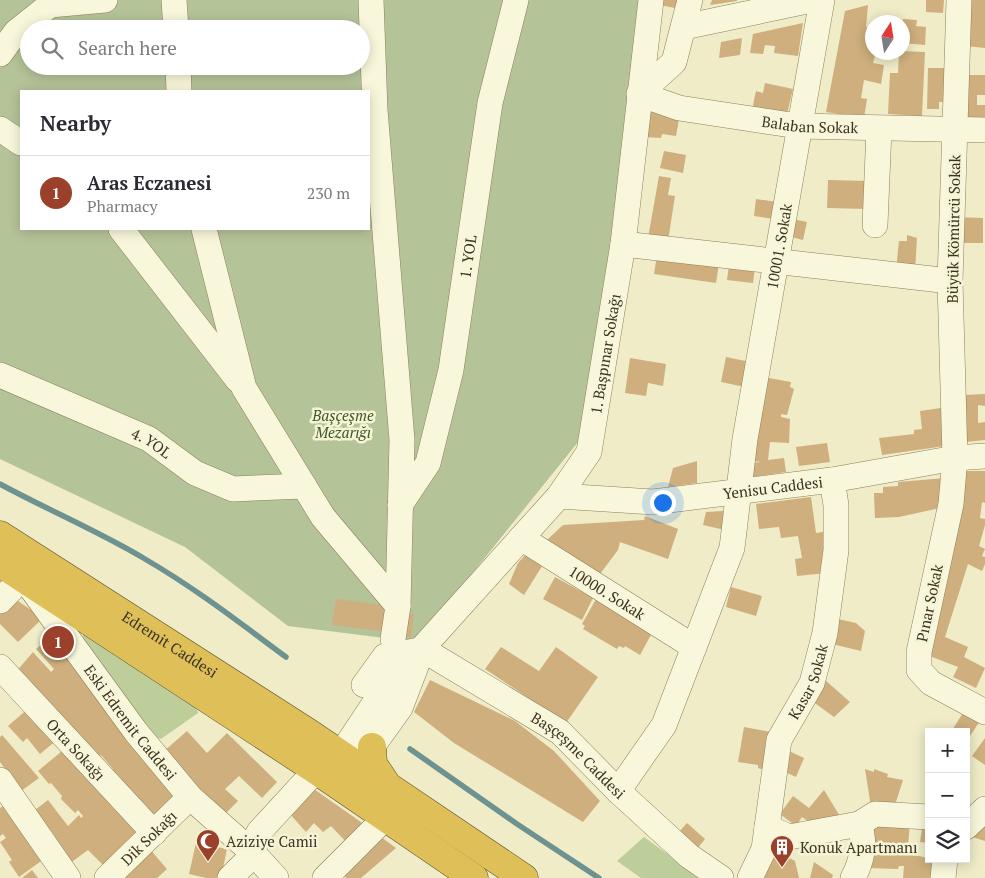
<!DOCTYPE html>
<meta charset="utf-8">
<style>
:root{--surface:#fff;--page:#f7f7f7;--text:#2b2b33;--muted:#7c7c81;--line:#e1e1e2;--accent:#9b412b}
body{margin:0;font-family:"PT Serif",serif;background:var(--page);color:var(--text)}
.controls{position:absolute;right:15px;bottom:15px;display:grid;overflow:hidden;border-radius:0px;box-shadow:0 2px 12px #0003}
.controls button{width:45px;height:45px;display:grid;place-items:center;padding:0;border:0;border-bottom:1px solid var(--line);background:var(--surface);color:var(--text);font:25px sans-serif}
.compass{position:absolute;left:865px;top:15px;width:45px;height:45px;border-radius:50%;background:var(--surface);box-shadow:0 2px 12px #0003;rotate:12deg}
.you{position:absolute;left:662px;top:502px;width:18px;height:18px;margin:-12px;border:4px solid #fff;border-radius:50%;background:#1a73e8;box-shadow:0 0 0 8px #1a73e833}
.badge{display:grid;place-items:center;width:32px;height:32px;border-radius:50%;background:var(--accent);color:#fff;font-size:16px;font-weight:700}
.pin{position:absolute;translate:-50% -50%;border:2px solid #fff;box-shadow:0 1px 5px #0006}
.list{margin:0;padding:0;list-style:none}
h2{display:flex;justify-content:space-between;align-items:center;height:65px;margin:0;padding:0 20px;font-size:21px}
h2 small{font-size:16px;font-weight:400;color:var(--muted)}
.list li{display:grid;grid-template-columns:32px 1fr auto;gap:15px;align-items:center;box-sizing:border-box;height:75px;padding:0 20px;border-top:1px solid var(--line)}
.list b{display:block;font-size:19px;white-space:nowrap}
.list p{margin:0;font-size:16px;white-space:nowrap;color:var(--muted)}
.list em{font-size:16px;font-style:normal;color:var(--muted)}
.icon{flex:none;width:28px;height:28px;fill:none;stroke:currentColor;stroke-width:2;stroke-linecap:round;stroke-linejoin:round}
.map{position:relative;flex:none;width:985px;height:878px;overflow:hidden}
.search{position:absolute;background:var(--surface);box-shadow:0 2px 12px #0003;left:20px;top:20px;width:350px;height:55px;display:flex;align-items:center;gap:12px;box-sizing:border-box;padding:0 18px;border-radius:28px;color:var(--muted);font-size:19px}
.panel{position:absolute;background:var(--surface);box-shadow:0 2px 12px #0003;left:20px;top:90px;width:350px;height:140px;border-radius:0px}
.map>svg:first-child{display:block}
.green{fill:#bdce9a}
.cemetery{fill:#b5c399;fill-rule:evenodd}
.lines{fill:none;stroke-linecap:round;stroke-linejoin:round}
.stream{stroke:#6e9290;stroke-width:5.5}
.building{fill:#ceaf7d}
.minor-casing{stroke:#8b7f5c;stroke-width:26}
.highway-casing{stroke:#594c30;stroke-width:29}
.minor{stroke:#f9f7db;stroke-width:25}
.highway{stroke:#debf58;stroke-width:28}
.labels{text-anchor:middle;dominant-baseline:central;stroke-width:5;stroke-linejoin:round;paint-order:stroke}
.street-label{font-size:15px;fill:#3c3320;stroke:#f6f4d7}
.park-label{font-size:15px;font-style:italic;fill:#415826;stroke:#f6f4d7}
.poi-label{font-size:15px;fill:#3c3320;stroke:#f6f4d7;text-anchor:start}
</style>
<div class="map">
<svg width="985" height="878" viewBox="0 0 985 878">
<rect width="100%" height="100%" fill="#efecc7"/>
<!-- green -->
<path class="green" d="M 83,633 L 196,707 L 198,713 L 161,739 L 152,737 L 83,638 Z
M 644,837 L 700,878 L 641,878 L 617,861 Z"/>
<!-- cemetery -->
<path class="cemetery" d="M 0,0 L 641,0 L 598,345 L 578,442 L 417,642 L 288,626 L 185,547 L 0,459 ZM 29,29 L 361,29 L 361,66 L 29,66 ZM 21,91 L 369,91 L 369,229 L 21,229 Z"/>
<g class="lines">
<!-- stream -->
<path class="stream" d="M 0,484 C 48,510 98,531 145,559 C 195,588 240,623 286,657
M 410,749 L 517,824 L 599,878"/>
</g>
<!-- building -->
<path class="building" d="M 661,0 L 677,0 L 675,8 L 660,5 Z
M 712,0 L 737,0 L 737,1 L 710,5 Z
M 926,0 L 944,0 L 943,13 L 926,12 Z
M 968,0 L 985,0 L 985,48 L 966,46 Z
M 868,5 L 866,27 L 871,29 L 869,40 L 872,41 L 872,52 L 876,52 L 873,63 L 884,65 L 881,84 L 864,80 L 861,98 L 867,99 L 864,118 L 826,112 L 845,11 Z
M 903,19 L 917,20 L 916,26 L 926,27 L 925,45 L 902,43 Z
M 803,23 L 798,56 L 774,53 L 775,46 L 765,45 L 763,54 L 750,53 L 753,34 Z
M 742,38 L 740,55 L 719,58 L 721,42 Z
M 902,51 L 925,52 L 922,116 L 888,114 L 890,73 L 898,73 L 899,52 L 902,52 Z
M 928,68 L 948,68 L 947,102 L 939,102 L 939,109 L 927,109 Z
M 965,75 L 985,75 L 985,95 L 977,95 L 977,105 L 985,105 L 985,123 L 965,123 Z
M 765,83 L 793,89 L 786,118 L 752,110 L 756,91 L 763,93 Z
M 647,106 L 680,114 L 676,136 L 662,134 L 661,138 L 644,137 Z
M 664,151 L 686,155 L 683,173 L 660,168 Z
M 659,176 L 671,178 L 668,195 L 675,196 L 668,241 L 648,238 Z
M 828,180 L 869,181 L 867,209 L 827,208 Z
M 756,199 L 777,202 L 775,219 L 754,216 Z
M 956,217 L 983,218 L 983,243 L 956,243 Z
M 792,219 L 807,222 L 803,240 L 788,236 Z
M 907,235 L 917,238 L 915,271 L 896,270 L 899,241 L 907,241 Z
M 657,255 L 719,264 L 716,283 L 654,274 Z
M 729,265 L 755,268 L 753,283 L 727,280 Z
M 726,357 L 750,362 L 745,387 L 721,382 Z
M 630,358 L 666,364 L 663,386 L 648,383 L 646,396 L 625,393 Z
M 763,377 L 791,382 L 790,387 L 794,389 L 787,415 L 781,414 L 781,417 L 790,419 L 789,443 L 770,442 L 768,460 L 784,458 L 786,472 L 751,477 L 749,463 L 761,462 L 747,460 Z
M 985,394 L 985,406 L 978,405 L 978,423 L 985,422 L 985,440 L 965,442 L 964,395 Z
M 941,408 L 945,446 L 882,455 L 879,438 L 914,434 L 914,430 L 922,429 L 920,411 Z
M 827,443 L 830,462 L 799,466 L 796,447 Z
M 697,461 L 697,483 L 668,487 L 673,468 Z
M 961,471 L 985,471 L 985,503 L 982,502 L 980,518 L 985,519 L 985,525 L 979,546 L 985,549 L 982,556 L 985,557 L 985,564 L 982,571 L 968,564 L 945,637 L 968,647 L 964,657 L 985,668 L 976,688 L 953,677 L 958,667 L 927,655 Z
M 945,478 L 940,508 L 899,517 L 875,518 L 874,493 L 883,493 L 883,487 L 898,486 L 898,482 Z
M 811,497 L 816,533 L 828,531 L 827,573 L 797,576 L 795,559 L 802,558 L 798,536 L 781,538 L 779,527 L 759,529 L 756,504 Z
M 723,511 L 725,530 L 703,525 L 706,512 Z
M 645,516 L 678,529 L 668,559 L 620,542 L 618,550 L 600,574 L 547,540 L 563,525 L 644,520 Z
M 529,551 L 544,563 L 524,595 L 509,584 L 518,563 Z
M 555,577 L 593,598 L 582,620 L 543,599 Z
M 731,587 L 762,596 L 756,616 L 726,607 Z
M 12,597 L 43,618 L 18,642 L 0,624 L 0,611 Z
M 336,599 L 384,605 L 383,611 L 414,614 L 411,637 L 381,635 L 381,631 L 332,625 Z
M 596,599 L 652,633 L 640,655 L 625,646 L 624,648 L 619,646 L 617,649 L 583,629 L 585,626 L 582,624 Z
M 838,619 L 856,623 L 865,631 L 861,651 L 832,644 Z
M 54,633 L 182,795 L 153,822 L 107,774 L 113,769 L 101,755 L 96,759 L 15,673 L 33,652 L 51,672 L 54,669 L 36,649 Z
M 501,647 L 539,671 L 556,647 L 598,677 L 566,723 L 485,669 Z
M 430,680 L 515,721 L 554,751 L 600,801 L 583,822 L 454,743 L 414,712 Z
M 825,680 L 850,702 L 834,717 L 812,701 Z
M 30,707 L 58,739 L 40,754 L 27,738 L 23,742 L 8,726 Z
M 966,708 L 982,718 L 966,742 L 966,732 L 951,732 Z
M 744,727 L 771,732 L 764,770 L 758,768 L 758,765 L 738,762 Z
M 187,731 L 207,753 L 227,733 L 277,782 L 262,798 L 239,776 L 225,789 L 238,801 L 223,816 L 162,753 Z
M 2,735 L 39,778 L 21,791 L 0,762 L 0,737 Z
M 985,738 L 985,765 L 972,756 Z
M 68,746 L 145,834 L 107,869 L 88,850 L 69,864 L 50,842 L 55,836 L 35,810 L 48,800 L 68,826 L 79,815 L 81,818 L 83,816 L 78,810 L 75,813 L 61,799 L 62,796 L 51,783 L 49,784 L 38,771 Z
M 789,751 L 804,758 L 796,777 L 781,770 Z
M 865,769 L 874,772 L 874,769 L 888,774 L 887,777 L 903,780 L 894,808 L 871,807 Z
M 311,787 L 368,827 L 348,844 L 331,826 L 323,832 L 314,823 L 306,832 L 289,813 Z
M 824,790 L 841,818 L 813,825 L 802,817 L 796,826 L 780,814 L 793,796 L 809,808 Z
M 6,804 L 44,859 L 19,877 L 9,862 L 12,860 L 0,842 L 6,838 L 3,834 L 0,836 L 0,808 Z
M 985,816 L 985,841 L 966,835 Z
M 872,819 L 910,820 L 908,848 L 896,847 L 897,852 L 934,859 L 937,878 L 903,878 L 904,866 L 899,866 L 898,869 L 867,868 Z
M 923,822 L 929,823 L 929,843 L 920,842 Z
M 687,823 L 705,839 L 697,849 L 678,833 Z
M 378,835 L 396,848 L 361,878 L 346,878 L 342,870 Z
M 196,843 L 227,849 L 221,878 L 206,878 L 189,874 Z
M 148,847 L 167,869 L 157,878 L 113,878 Z
M 776,851 L 795,861 L 799,878 L 762,878 Z
M 814,862 L 833,875 L 832,878 L 810,878 Z
M 32,870 L 38,878 L 22,878 Z"/>
<g class="lines">
<!-- minor casing -->
<g class="minor-casing">
<g id="minor">
<path d="M 174,0 L 176,29"/>
<path d="M 371,0 L 375,110 L 402,440 L 398,606"/>
<path id="s1" d="M 690,0 L 674,62 L 639,94 L 679,108 L 798,126 L 985,130"/>
<path d="M 959,0 L 950,281 L 955,458 L 951,504 L 919,652 L 919,670 L 931,683 L 985,712"/>
<path d="M 684,27 L 812,0"/>
<path d="M 0,54 L 16,32 L 50,5 L 105,0"/>
<path d="M 178,66 L 179,91"/>
<path d="M 0,129 L 21,143"/>
<path d="M 875,225 L 879,129"/>
<path d="M 121,229 L 238,380"/>
<path d="M 204,229 L 244,388 L 323,517 L 398,606 L 393,639"/>
<path d="M 623,244 L 950,281"/>
<path id="s2" d="M 0,375 L 149,439 L 195,473 L 233,489 L 304,486"/>
<path id="s3" d="M 559,496 L 653,502 L 832,480 L 955,458 L 985,456"/>
<path id="s4" d="M 400,505 L 428,463 L 451,370 L 490,103 L 516,0"/>
<path id="s5" d="M 521,538 L 694,647 L 732,548 L 745,439 L 822,0"/>
<path id="s6" d="M 0,601 L 23,577 L 136,732 L 190,797 L 254,854 L 230,878"/>
<path id="s7" d="M 422,649 L 560,732 L 618,791 L 689,856 L 721,878"/>
<path id="s8" d="M 0,667 L 154,833"/>
<path d="M 364,685 L 385,656 L 420,650"/>
<path id="s9" d="M 341,773 L 341,754 L 380,695 L 559,496 L 589,452 L 623,244 L 651,0"/>
<path d="M 0,780 L 68,878"/>
<path d="M 618,791 L 664,725 L 694,647"/>
<path d="M 767,827 L 789,837 L 859,824"/>
<path d="M 966,827 L 985,809"/>
<path id="s10" d="M 107,878 L 190,797"/>
<path d="M 276,878 L 254,854 L 255,840 L 259,832 L 316,770 L 352,766 L 372,747 L 400,708 L 418,661"/>
<path d="M 325,878 L 385,818"/>
<path id="s11" d="M 750,878 L 764,849 L 779,740 L 812,683 L 825,633 L 836,550 L 836,505 L 832,480"/>
<path d="M 853,878 C 862,861 866,842 859,824 L 875,814 L 929,817"/>
<path d="M 943,878 L 945,859"/>
</g>
</g>
<!-- highway casing -->
<g class="highway-casing">
<g id="highway">
<path id="s12" d="M 0,535 L 309,733 L 524,878"/>
<path d="M 0,563 L 316,770 L 474,878"/>
<path d="M 372,747 L 373,764 L 387,785"/>
</g>
</g>
<!-- minor -->
<use href="#minor" class="minor"/>
<!-- highway -->
<use href="#highway" class="highway"/>
</g>
<!-- icons -->
<defs>
<g id="mosque-pin" transform="scale(1.25)"><path d="M0 17L-7.5 6A9.5 9.5 0 1 1 7.5 6Z" fill="#9b412b" stroke="#f6f4d7"/><path d="M3.5-4.9A6 6 0 1 0 3.5 4.9A5 5 0 1 1 3.5-4.9Z" fill="#fff"/></g>
<g id="building-pin" transform="scale(1.25)"><path d="M0 17L-7.5 6A9.5 9.5 0 1 1 7.5 6Z" fill="#9b412b" stroke="#f6f4d7"/><path d="M-4-6H4V6H1V3H-1V6H-4ZM-2.5-4.3h1.7v1.8h-1.7ZM.8-4.3h1.7v1.8H.8ZM-2.5-1h1.7V.8h-1.7ZM.8-1h1.7V.8H.8Z" fill="#fff"/></g>
</defs>
<g fill-rule="evenodd">
<use href="#mosque-pin" x="208" y="841"/>
<use href="#building-pin" x="782" y="847"/>
</g>
<g class="labels">
<!-- street labels -->
<g class="street-label">
<text stroke="none"><textPath href="#s1" startOffset="286">Balaban Sokak</textPath></text>
<text transform="translate(953 229) rotate(-89)">Büyük Kömürcü Sokak</text>
<text stroke="none"><textPath href="#s5" startOffset="616">10001. Sokak</textPath></text>
<text stroke="none"><textPath href="#s4" startOffset="261">1. YOL</textPath></text>
<text stroke="none"><textPath href="#s9" startOffset="510">1. Başpınar Sokağı</textPath></text>
<text stroke="none"><textPath href="#s2" startOffset="166">4. YOL</textPath></text>
<text stroke="none"><textPath href="#s3" startOffset="215">Yenisu Caddesi</textPath></text>
<text stroke="none"><textPath href="#s5" startOffset="102">10000. Sokak</textPath></text>
<text transform="translate(929 603) rotate(-78)">Pınar Sokak</text>
<text stroke="none"><textPath href="#s12" startOffset="202">Edremit Caddesi</textPath></text>
<text stroke="none"><textPath href="#s11" startOffset="208">Kasar Sokak</textPath></text>
<text stroke="none"><textPath href="#s6" startOffset="214">Eski Edremit Caddesi</textPath></text>
<text stroke="none"><textPath href="#s8" startOffset="112">Orta Sokağı</textPath></text>
<text stroke="none"><textPath href="#s7" startOffset="190">Başçeşme Caddesi</textPath></text>
<text stroke="none"><textPath href="#s10" startOffset="58">Dik Sokağı</textPath></text>
</g>
<!-- park labels -->
<g class="park-label">
<text x="343" y="415">Başçeşme<tspan x="343" dy="17">Mezarığı</tspan></text>
</g>
<!-- poi labels -->
<g class="poi-label">
<text x="226" y="841">Aziziye Camii</text>
<text x="800" y="847">Konuk Apartmanı</text>
</g>
</g>
</svg>
<div class="controls">
<button>+</button>
<button>−</button>
<button><svg class="icon" aria-label="layers" viewBox="0 0 24 24"><path d="M12 4l9 5-9 5-9-5zM3 14l9 5 9-5"/></svg></button>
</div>
<svg class="compass" viewBox="-18 -18 36 36"><path d="M0-13l5 13h-10z" fill="#e53935"/><path d="M0 13l5-13h-10z" fill="#7c7c81"/></svg>
<div class="you"></div>
<div class="pin badge" style="left:58px;top:642px">1</div>
<div class="search"><svg class="icon" aria-label="search" viewBox="0 0 24 24"><circle cx="10" cy="10" r="6"/><path d="M15 15l6 6"/></svg>Search here</div>
<section class="panel">
<h2>Nearby<small></small></h2>
<ul class="list">
<li><span class="badge">1</span><div><b>Aras Eczanesi</b><p>Pharmacy</p></div><em>230 m</em></li>
</ul>
</section>
</div>
